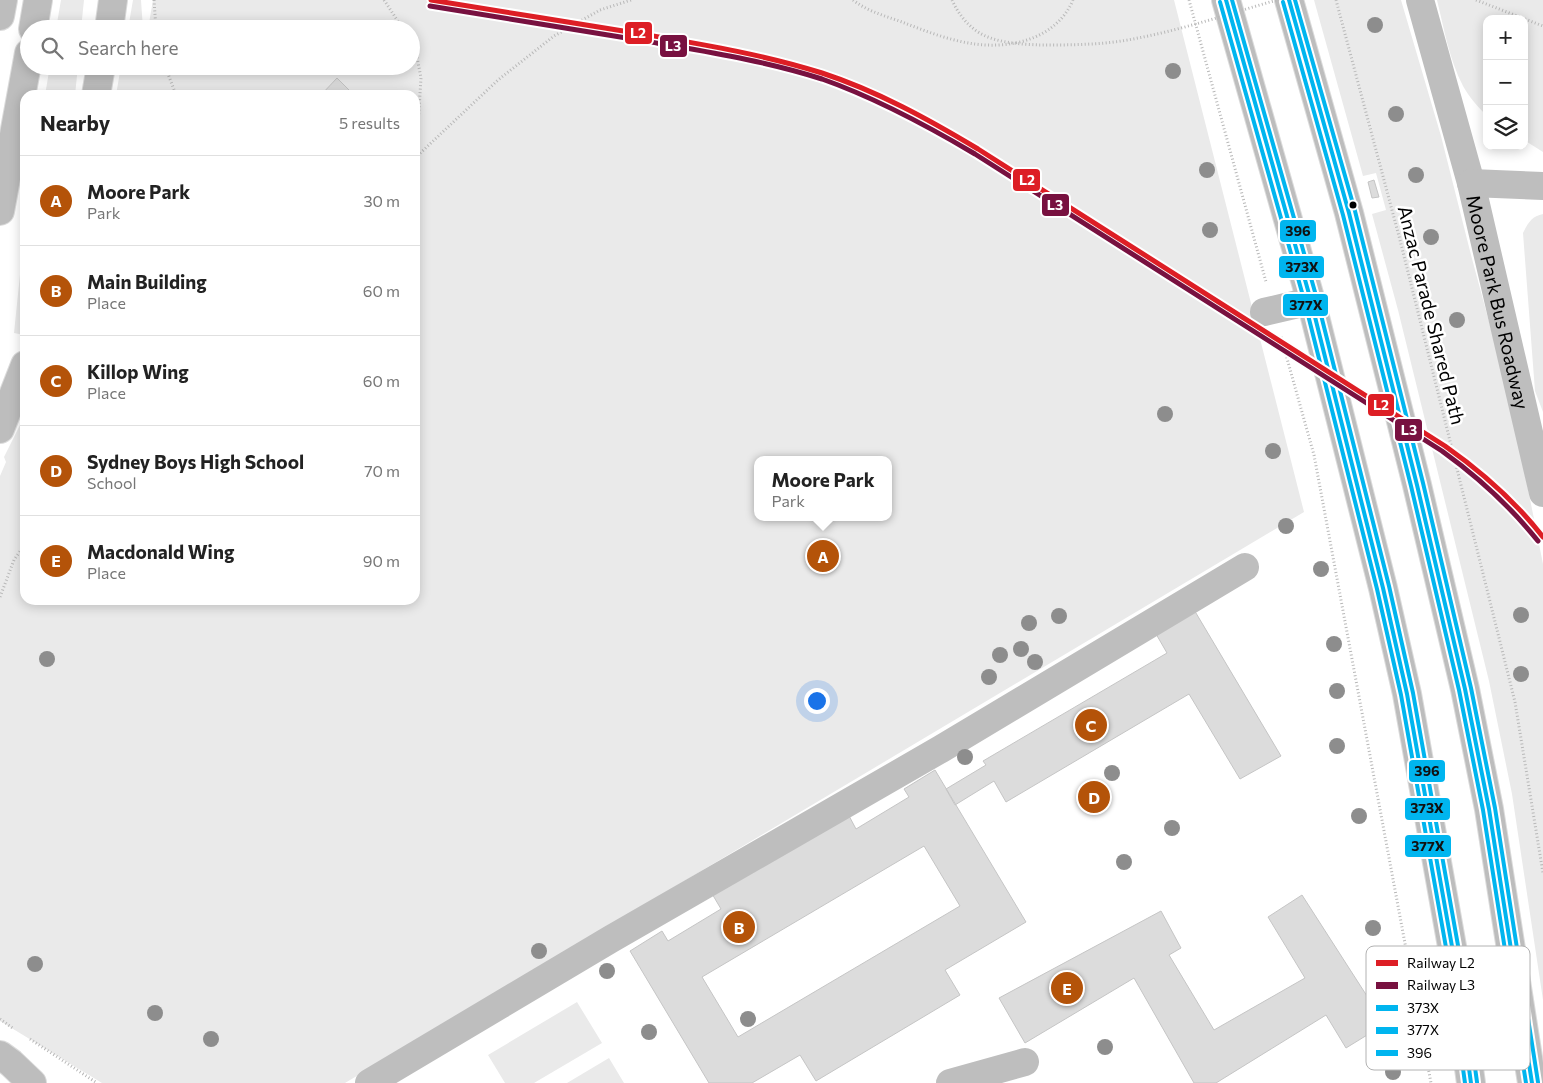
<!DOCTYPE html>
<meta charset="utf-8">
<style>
:root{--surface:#fff;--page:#f2f2f2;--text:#222;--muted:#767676;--line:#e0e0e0;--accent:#b45309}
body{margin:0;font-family:Commissioner,sans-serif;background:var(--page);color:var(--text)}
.controls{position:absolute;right:15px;top:15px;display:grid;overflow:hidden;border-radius:10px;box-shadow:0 2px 12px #0003}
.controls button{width:45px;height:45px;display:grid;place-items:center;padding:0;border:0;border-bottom:1px solid var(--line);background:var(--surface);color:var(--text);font:25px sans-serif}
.you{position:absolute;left:816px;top:700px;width:18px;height:18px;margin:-12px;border:4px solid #fff;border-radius:50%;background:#1a73e8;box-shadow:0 0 0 8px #1a73e833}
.badge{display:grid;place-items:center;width:32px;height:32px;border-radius:50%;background:var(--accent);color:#fff;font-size:16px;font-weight:700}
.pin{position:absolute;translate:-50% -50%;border:2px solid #fff;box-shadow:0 1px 5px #0006}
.popup{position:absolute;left:754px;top:456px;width:138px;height:65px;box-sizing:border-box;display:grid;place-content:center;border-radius:10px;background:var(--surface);filter:drop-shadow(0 1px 4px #0005);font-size:16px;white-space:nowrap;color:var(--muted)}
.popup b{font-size:19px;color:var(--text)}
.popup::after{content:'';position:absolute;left:50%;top:100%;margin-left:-10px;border:10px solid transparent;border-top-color:var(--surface)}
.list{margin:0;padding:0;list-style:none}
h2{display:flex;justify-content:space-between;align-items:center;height:65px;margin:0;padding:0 20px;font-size:21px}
h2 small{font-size:16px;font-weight:400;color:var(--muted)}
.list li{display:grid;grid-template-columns:32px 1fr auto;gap:15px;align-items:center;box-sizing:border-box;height:90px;padding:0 20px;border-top:1px solid var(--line)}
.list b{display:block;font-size:19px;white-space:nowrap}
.list p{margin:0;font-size:16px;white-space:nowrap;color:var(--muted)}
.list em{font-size:16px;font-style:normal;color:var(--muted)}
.icon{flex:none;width:28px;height:28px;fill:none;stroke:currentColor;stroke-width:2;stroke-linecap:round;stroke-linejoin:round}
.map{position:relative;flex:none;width:1543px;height:1083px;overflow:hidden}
.search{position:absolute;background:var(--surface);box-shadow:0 2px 12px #0003;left:20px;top:20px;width:400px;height:55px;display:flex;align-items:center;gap:12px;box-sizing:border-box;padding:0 18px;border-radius:28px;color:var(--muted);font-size:19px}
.panel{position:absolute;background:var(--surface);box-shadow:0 2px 12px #0003;left:20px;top:90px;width:400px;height:515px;border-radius:15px}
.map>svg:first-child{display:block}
.green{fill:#eaeaea;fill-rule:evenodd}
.building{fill:#dcdcdc;stroke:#c5c5c5;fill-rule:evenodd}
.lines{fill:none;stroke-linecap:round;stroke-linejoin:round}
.major-casing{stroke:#dbdbdb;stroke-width:30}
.highway-casing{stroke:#dbdbdb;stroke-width:30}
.path{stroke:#b8b8b8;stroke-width:3;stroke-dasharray:1 2.5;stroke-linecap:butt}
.minor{stroke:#bebebe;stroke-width:28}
.major{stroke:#bdbdbd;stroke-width:28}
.highway{stroke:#bdbdbd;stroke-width:28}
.path-bridge{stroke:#b8b8b8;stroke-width:3;stroke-dasharray:1 2.5;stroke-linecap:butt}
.bus-1-casing{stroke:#fff;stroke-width:8}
.bus-2-casing{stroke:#fff;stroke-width:8}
.bus-3-casing{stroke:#fff;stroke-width:8}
.bus-1{stroke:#00b5ef;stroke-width:4}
.bus-2{stroke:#00b5ef;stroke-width:4}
.bus-3{stroke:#00b5ef;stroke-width:4}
.rail-1-casing{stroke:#fff;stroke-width:9}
.rail-2-casing{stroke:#fff;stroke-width:9}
.rail-1{stroke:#dd1e25;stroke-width:5}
.rail-2{stroke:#781140;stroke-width:5}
.tree{fill:#8d8d8d}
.bus-dot{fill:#000;stroke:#fff;stroke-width:2}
.labels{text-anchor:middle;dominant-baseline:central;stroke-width:5;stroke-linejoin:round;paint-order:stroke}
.street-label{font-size:19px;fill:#000;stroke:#fff}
.key{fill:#fff;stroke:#b2b2b2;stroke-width:1}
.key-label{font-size:14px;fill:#000}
.line-badge{stroke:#fff;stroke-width:2}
.badge-label{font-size:14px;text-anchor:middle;font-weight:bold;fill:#fff}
.pale-badge-label{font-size:14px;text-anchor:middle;font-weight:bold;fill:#111}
</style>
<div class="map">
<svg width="1543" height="1083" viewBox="0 0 1543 1083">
<rect width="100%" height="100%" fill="#fff"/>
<!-- green -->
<path class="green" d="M 61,0 L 84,0 L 81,29 L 56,29 Z
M 133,0 L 141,0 L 143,29 L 128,29 Z
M 153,0 L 1174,0 L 1304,512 L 345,1083 L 102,1083 L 0,1021 L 0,476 L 6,462 L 4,457 L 25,415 L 25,600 L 415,600 L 415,95 L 116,95 L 121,66 L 411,66 L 411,29 L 148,29 ZM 758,460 L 888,460 L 888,517 L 758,517 Z
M 1314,0 L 1401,0 L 1441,136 L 1471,255 L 1499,359 L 1521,454 L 1543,564 L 1543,1000 L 1512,794 L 1489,681 L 1398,310 L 1372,214 L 1386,210 L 1376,173 L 1363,176 Z
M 1437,0 L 1543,0 L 1543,152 L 1524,140 L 1524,19 L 1487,19 L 1487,116 C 1478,107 1469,97 1463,86 C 1449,59 1444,28 1437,0 Z
M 50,66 L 78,66 L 75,95 L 45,95 Z
M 1543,214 L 1543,412 L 1535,391 L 1523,233 C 1528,223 1532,216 1543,214 Z
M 25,226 L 25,330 L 24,335 L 14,333 Z
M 577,1002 L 602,1043 L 534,1083 L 505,1083 L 488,1055 Z
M 609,1058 L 624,1083 L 567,1083 Z"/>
<!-- building -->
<path class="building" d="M 337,78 L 354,95 L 321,95 Z
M 1374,180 L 1379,197 L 1372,198 L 1368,182 Z
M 1190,603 L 1281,756 L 1240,779 L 1189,694 L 1006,802 L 994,781 L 955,805 L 946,789 L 986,765 L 983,761 L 1167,653 L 1152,627 Z
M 935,770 L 1026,922 L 945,970 L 960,995 L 816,1081 L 800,1055 L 752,1083 L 709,1083 L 630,951 L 662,931 L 668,941 L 721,909 L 711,892 L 847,812 L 856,829 L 909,797 L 904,789 ZM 924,846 L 960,906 L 738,1037 L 702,977 Z
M 1302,895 L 1385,1024 L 1346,1048 L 1326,1015 L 1216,1083 L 1194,1083 L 1134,978 L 1025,1043 L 999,998 L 1161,911 L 1181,948 L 1169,955 L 1214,1030 L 1305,978 L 1268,917 Z"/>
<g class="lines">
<!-- major casing -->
<g class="major-casing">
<path id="major" d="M 1226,0 L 1311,301 L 1383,588 L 1407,694 L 1453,952 L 1471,1083
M 1289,0 L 1349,213 L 1417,485 L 1465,689 L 1489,809 L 1532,1083
M 109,29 L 113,0
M 96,95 L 101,66
M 0,429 L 25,365
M 0,1055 L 11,1063 L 32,1083"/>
</g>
<!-- highway casing -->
<g class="highway-casing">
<path id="highway" d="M 0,16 L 3,0
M 33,29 L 38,0
M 0,211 L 29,53"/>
</g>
<!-- path -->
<path class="path" d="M 154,0 L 156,29
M 384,0 L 403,29
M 853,0 C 867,11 885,16 902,22 C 925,31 951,41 975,44 C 1013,49 1057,38 1073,0
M 1189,0 L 1266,282
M 1336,0 L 1400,240 L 1515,702 L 1543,873
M 1476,0 L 1543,26
M 411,45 L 417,57 L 421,78 L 416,157
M 165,66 L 176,95
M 415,158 L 498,80 L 554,36 L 600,10 L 631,0
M 1281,337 L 1314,455 L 1431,1083
M 0,597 L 14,560 L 25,544
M 0,1019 L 14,1029
M 30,1039 L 97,1083"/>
<!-- minor -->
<g class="minor">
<path id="s1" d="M 1420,0 L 1471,183 L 1543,493"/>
<path d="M 1471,183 L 1543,186"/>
<path d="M 1264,312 L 1311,301"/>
<path d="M 369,1083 L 611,939 L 941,749 L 1245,567"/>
<path d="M 950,1083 L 1025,1062"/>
</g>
<!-- major -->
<use href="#major" class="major"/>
<!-- highway -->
<use href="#highway" class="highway"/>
<!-- path-bridge -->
<path class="path-bridge" d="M 952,0 C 958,13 966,24 978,32 C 995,43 1020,44 1040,45 C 1072,45 1106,45 1138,38 C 1185,29 1231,13 1277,0"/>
<!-- bus-1 casing -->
<g class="bus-1-casing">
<path id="bus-1" d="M 1226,0 L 1311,301 L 1383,588 L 1407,694 L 1453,952 L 1471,1083
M 1289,0 L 1349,213 L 1417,485 L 1465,689 L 1489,809 L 1532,1083"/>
</g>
<!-- bus-2 casing -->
<g class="bus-2-casing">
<path id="bus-2" d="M 1220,2 L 1305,303 L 1377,589 L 1401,695 L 1447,953 L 1465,1083
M 1283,2 L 1343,215 L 1411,486 L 1459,690 L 1483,810 L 1526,1083"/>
</g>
<!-- bus-3 casing -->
<g class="bus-3-casing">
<path id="bus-3" d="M 1232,0 L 1317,299 L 1389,586 L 1413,693 L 1459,951 L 1477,1082
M 1295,0 L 1355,211 L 1423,483 L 1471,688 L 1495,808 L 1538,1082"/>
</g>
<!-- bus-1 -->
<use href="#bus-1" class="bus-1"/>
<!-- bus-2 -->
<use href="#bus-2" class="bus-2"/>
<!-- bus-3 -->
<use href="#bus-3" class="bus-3"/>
<!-- rail-1 casing -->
<g class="rail-1-casing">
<path id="rail-1" d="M 431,0 C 503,12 576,23 648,35 C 706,45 765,55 822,73 C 877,91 928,119 978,149 L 1445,446 C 1482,472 1515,501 1543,537"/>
</g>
<!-- rail-2 casing -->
<g class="rail-2-casing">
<path id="rail-2" d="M 430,6 C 504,18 577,30 651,42 C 708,52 766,61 822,79 C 876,98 926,125 975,154 L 1442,451 C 1478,477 1510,506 1538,541"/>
</g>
<!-- rail-1 -->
<use href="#rail-1" class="rail-1"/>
<!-- rail-2 -->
<use href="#rail-2" class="rail-2"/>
</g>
<!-- trees -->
<g class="tree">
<circle cx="1375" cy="25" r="8"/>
<circle cx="1173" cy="71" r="8"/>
<circle cx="1396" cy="114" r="8"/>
<circle cx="1207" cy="170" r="8"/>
<circle cx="1416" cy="175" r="8"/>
<circle cx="1210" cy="230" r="8"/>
<circle cx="1431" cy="237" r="8"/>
<circle cx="1457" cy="320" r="8"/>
<circle cx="1165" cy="414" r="8"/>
<circle cx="1273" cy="451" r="8"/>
<circle cx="1286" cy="526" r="8"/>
<circle cx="1321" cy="569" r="8"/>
<circle cx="1521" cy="615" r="8"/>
<circle cx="1059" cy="616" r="8"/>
<circle cx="1029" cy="623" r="8"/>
<circle cx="1334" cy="644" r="8"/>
<circle cx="1021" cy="649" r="8"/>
<circle cx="1000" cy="655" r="8"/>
<circle cx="47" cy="659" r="8"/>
<circle cx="1035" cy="662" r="8"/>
<circle cx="1521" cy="674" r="8"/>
<circle cx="989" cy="677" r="8"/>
<circle cx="1337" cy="691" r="8"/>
<circle cx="1337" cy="746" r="8"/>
<circle cx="965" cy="757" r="8"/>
<circle cx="1112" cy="773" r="8"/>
<circle cx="1359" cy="816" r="8"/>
<circle cx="1172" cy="828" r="8"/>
<circle cx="1124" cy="862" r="8"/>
<circle cx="1373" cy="928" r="8"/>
<circle cx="539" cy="951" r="8"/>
<circle cx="35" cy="964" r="8"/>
<circle cx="607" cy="971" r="8"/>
<circle cx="155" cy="1013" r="8"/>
<circle cx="748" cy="1019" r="8"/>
<circle cx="649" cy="1032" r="8"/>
<circle cx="211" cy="1039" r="8"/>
<circle cx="1105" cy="1047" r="8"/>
<circle cx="1393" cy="1072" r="8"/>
</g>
<!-- markers -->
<circle class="bus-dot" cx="1353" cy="205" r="4.5"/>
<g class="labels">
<!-- street labels -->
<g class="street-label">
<text stroke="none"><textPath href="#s1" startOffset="312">Moore Park Bus Roadway</textPath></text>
<text transform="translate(1432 315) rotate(76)">Anzac Parade Shared Path</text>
</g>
</g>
<!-- legend -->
<rect x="1366" y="946" width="164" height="124" rx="8" class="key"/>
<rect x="1376" y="960" width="22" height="6" fill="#dd1e25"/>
<rect x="1376" y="982" width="22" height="7" fill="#781140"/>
<rect x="1376" y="1005" width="22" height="6" fill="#00b5ef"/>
<rect x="1376" y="1027" width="22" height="7" fill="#00b5ef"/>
<rect x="1376" y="1050" width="22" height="6" fill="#00b5ef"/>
<g class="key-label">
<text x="1407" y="968">Railway L2</text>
<text x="1407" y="990">Railway L3</text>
<text x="1407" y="1013">373X</text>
<text x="1407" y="1035">377X</text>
<text x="1407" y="1058">396</text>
</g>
<g class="line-badge">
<rect x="624" y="21" width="29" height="24" rx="5" fill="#dd1e25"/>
<rect x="659" y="34" width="29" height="24" rx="5" fill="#781140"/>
<rect x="1012" y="168" width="29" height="24" rx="5" fill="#dd1e25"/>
<rect x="1041" y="193" width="29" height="24" rx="5" fill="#781140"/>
<rect x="1279" y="219" width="38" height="24" rx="5" fill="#00b5ef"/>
<rect x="1278" y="255" width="47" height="24" rx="5" fill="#00b5ef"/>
<rect x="1282" y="293" width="47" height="24" rx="5" fill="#00b5ef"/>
<rect x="1367" y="393" width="28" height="24" rx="5" fill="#dd1e25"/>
<rect x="1394" y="418" width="29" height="24" rx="5" fill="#781140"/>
<rect x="1408" y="759" width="38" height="24" rx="5" fill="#00b5ef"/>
<rect x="1404" y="797" width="47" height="24" rx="5" fill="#00b5ef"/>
<rect x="1404" y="834" width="48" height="24" rx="5" fill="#00b5ef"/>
</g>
<g class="badge-label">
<text x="638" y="38">L2</text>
<text x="673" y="51">L3</text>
<text x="1027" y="185">L2</text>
<text x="1055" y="210">L3</text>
<text x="1381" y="410">L2</text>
<text x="1409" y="435">L3</text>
</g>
<g class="pale-badge-label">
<text x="1298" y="236">396</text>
<text x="1302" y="272">373X</text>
<text x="1306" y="310">377X</text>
<text x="1427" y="776">396</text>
<text x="1427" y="813">373X</text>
<text x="1428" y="851">377X</text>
</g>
</svg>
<div class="controls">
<button>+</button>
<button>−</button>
<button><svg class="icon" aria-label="layers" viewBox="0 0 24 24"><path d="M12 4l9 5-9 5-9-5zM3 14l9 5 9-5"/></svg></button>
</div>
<div class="you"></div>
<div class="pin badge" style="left:823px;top:556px">A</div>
<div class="popup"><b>Moore Park</b>Park</div>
<div class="pin badge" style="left:739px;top:927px">B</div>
<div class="pin badge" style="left:1091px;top:725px">C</div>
<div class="pin badge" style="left:1094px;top:797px">D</div>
<div class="pin badge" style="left:1067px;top:988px">E</div>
<div class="search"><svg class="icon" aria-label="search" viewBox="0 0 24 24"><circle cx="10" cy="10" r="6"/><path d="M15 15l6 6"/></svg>Search here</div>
<section class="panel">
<h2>Nearby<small>5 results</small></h2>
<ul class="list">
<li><span class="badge">A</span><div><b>Moore Park</b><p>Park</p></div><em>30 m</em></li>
<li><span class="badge">B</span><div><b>Main Building</b><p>Place</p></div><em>60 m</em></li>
<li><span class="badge">C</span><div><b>Killop Wing</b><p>Place</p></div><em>60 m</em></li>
<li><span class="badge">D</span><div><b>Sydney Boys High School</b><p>School</p></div><em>70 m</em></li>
<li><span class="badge">E</span><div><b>Macdonald Wing</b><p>Place</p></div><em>90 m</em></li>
</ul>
</section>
</div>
